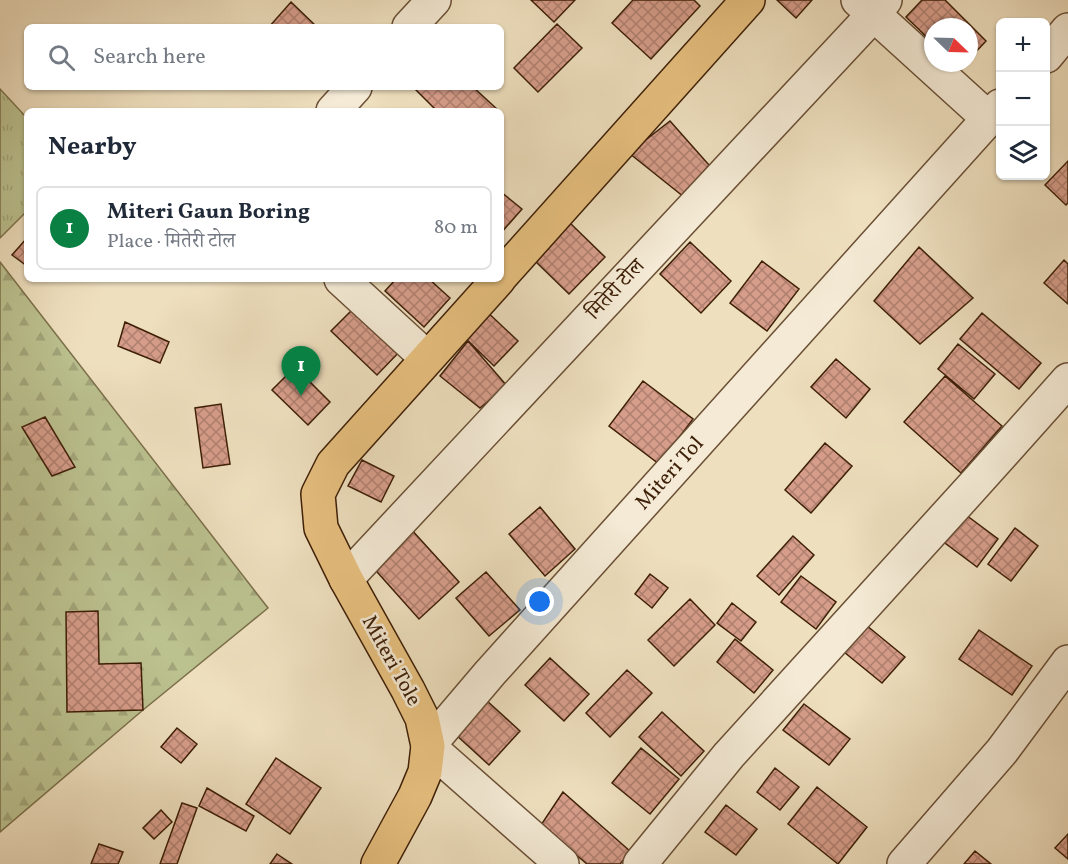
<!DOCTYPE html>
<meta charset="utf-8">
<style>
:root{--surface:#fff;--page:#f2f2f3;--text:#1f2937;--muted:#747a83;--line:#e0e1e3;--accent:#0b8043}
body{margin:0;font-family:Vollkorn,"Noto Serif Devanagari",serif;background:var(--page);color:var(--text)}
.controls{position:absolute;right:18px;top:18px;display:grid;overflow:hidden;border-radius:9px;box-shadow:0 2px 4px #0004}
.controls button{width:54px;height:54px;display:grid;place-items:center;padding:0;border:0;border-bottom:2px solid var(--line);background:var(--surface);color:var(--text);font:30px sans-serif}
.compass{position:absolute;left:924px;top:18px;width:54px;height:54px;border-radius:50%;background:var(--surface);box-shadow:0 2px 4px #0004;rotate:113deg}
.you{position:absolute;left:540px;top:602px;width:21px;height:21px;margin:-15px;border:4px solid #fff;border-radius:50%;background:#1a73e8;box-shadow:0 0 0 9px #1a73e833}
.badge{display:grid;place-items:center;width:39px;height:39px;border-radius:50%;background:var(--accent);color:#fff;font-size:20px;font-weight:700}
.pin{position:absolute;translate:-50% -50px;filter:drop-shadow(0 2px 3px #0008)}
.pin::after{content:'';position:absolute;top:32px;width:21px;height:18px;background:inherit;clip-path:polygon(0 0,100% 0,50% 100%)}
.list{margin:0;padding:0;list-style:none}
h2{display:flex;justify-content:space-between;align-items:center;height:78px;margin:0;padding:0 24px;font-size:26px}
h2 small{font-size:20px;font-weight:400;color:var(--muted)}
.list li{display:grid;grid-template-columns:39px 1fr auto;gap:18px;align-items:center;box-sizing:border-box;height:84px;margin:0 12px 12px;padding:0 12px;border:2px solid var(--line);border-radius:9px}
.list b{display:block;font-size:22px;white-space:nowrap}
.list p{margin:0;font-size:20px;white-space:nowrap;color:var(--muted)}
.list em{font-size:20px;font-style:normal;color:var(--muted)}
.icon{flex:none;width:33px;height:33px;fill:none;stroke:currentColor;stroke-width:2;stroke-linecap:round;stroke-linejoin:round}
.map{position:relative;flex:none;width:1068px;height:864px;overflow:hidden}
.search{position:absolute;background:var(--surface);box-shadow:0 2px 4px #0004;left:24px;top:24px;width:480px;height:66px;display:flex;align-items:center;gap:15px;box-sizing:border-box;padding:0 21px;border-radius:9px;color:var(--muted);font-size:22px}
.panel{position:absolute;background:var(--surface);box-shadow:0 2px 4px #0004;left:24px;top:108px;width:480px;height:174px;border-radius:9px}
.map>svg:first-child{display:block}
.grass{fill:url(#grass-tufts);stroke:#7c704b;stroke-width:1.5}
.forest{fill:url(#forest-firs);stroke:#7c704b;stroke-width:1.5}
.building{fill:url(#building-cross-hatch);stroke:#3e1f07;stroke-width:1.5}
.lines{fill:none;stroke-linecap:round;stroke-linejoin:round}
.minor-casing{stroke:#6a4f35;stroke-width:36}
.major-casing{stroke:#3e1f07;stroke-width:36}
.minor{stroke:#f4ead5;stroke-width:33}
.major{stroke:#e7c07f;stroke-width:33}
.labels{text-anchor:middle;dominant-baseline:central;stroke-width:5;stroke-linejoin:round;paint-order:stroke}
.street-label{font-size:21px;fill:#3e1f07;stroke:#f4ead5}
</style>
<div class="map">
<svg width="1068" height="864" viewBox="0 0 1068 864">
<defs>
<pattern id="grass-tufts" width="24" height="20" patternUnits="userSpaceOnUse" patternTransform="scale(1.5)"><rect width="24" height="20" fill="#bbc18f"/><path d="M3 7l-1-3M5 7V3M7 7l1-3M15 17l-1-3M17 17v-4M19 17l1-3" fill="none" stroke="#a2a57a"/></pattern>
<pattern id="forest-firs" width="22" height="20" patternUnits="userSpaceOnUse" patternTransform="scale(1.5)"><rect width="22" height="20" fill="#bbc18f"/><path d="M5 1l3.5 6h-7zM16 11l3.5 6h-7z" fill="#a2a57a"/></pattern>
<pattern id="building-cross-hatch" width="8" height="8" patternUnits="userSpaceOnUse" patternTransform="scale(1.5)"><rect width="8" height="8" fill="#d69d8a"/><path d="M0 0l8 8M0 8l8-8" fill="none" stroke="#af7f6f"/></pattern>
</defs>
<rect width="100%" height="100%" fill="#eedfbe"/>
<filter id="stains"><feTurbulence type="fractalNoise" baseFrequency=".00333" numOctaves="4"/><feColorMatrix values="0 0 0 0 .2 0 0 0 0 .09 0 0 0 0 .02 0 0 0 .5 -.17"/></filter>
<radialGradient id="worn" r=".72"><stop offset=".6" stop-color="#630" stop-opacity="0"/><stop offset="1" stop-color="#630" stop-opacity=".3"/></radialGradient>
<!-- grass -->
<path class="grass" d="M 0,89 L 27,118 L 27,211 L 0,238 Z"/>
<!-- forest -->
<path class="forest" d="M 0,262 L 268,608 L 143,710 L 0,832 Z"/>
<!-- building -->
<path class="building" d="M 531,0 L 575,0 L 554,22 Z
M 633,0 L 694,0 L 700,6 L 651,59 L 612,23 Z
M 777,0 L 812,0 L 796,18 Z
M 922,0 L 945,0 L 986,41 L 969,59 L 969,27 L 933,27 L 933,43 L 906,17 Z
M 291,2 L 317,27 L 269,27 Z
M 557,24 L 582,48 L 538,92 L 514,68 Z
M 413,87 L 473,87 L 499,111 L 437,111 Z
M 670,121 L 709,165 L 684,197 L 629,153 Z
M 1068,161 L 1068,203 L 1066,205 L 1045,185 Z
M 501,192 L 522,209 L 501,233 Z
M 570,223 L 605,257 L 569,294 L 534,260 Z
M 27,238 L 27,266 L 12,255 Z
M 690,242 L 731,281 L 701,313 L 660,274 Z
M 919,247 L 973,298 L 920,344 L 874,301 Z
M 1064,260 L 1068,264 L 1068,304 L 1044,283 Z
M 762,261 L 799,289 L 767,331 L 730,303 Z
M 396,279 L 429,279 L 450,298 L 424,327 L 385,291 Z
M 358,304 L 403,348 L 377,375 L 331,331 Z
M 482,307 L 518,341 L 494,366 L 459,332 Z
M 982,313 L 1041,363 L 1019,389 L 960,339 Z
M 125,322 L 169,342 L 160,363 L 118,346 Z
M 468,341 L 507,386 L 480,408 L 440,376 Z
M 958,344 L 995,374 L 974,399 L 938,369 Z
M 836,359 L 870,389 L 846,418 L 811,387 Z
M 295,367 L 330,402 L 308,425 L 272,390 Z
M 945,376 L 1002,426 L 961,473 L 904,422 Z
M 643,381 L 693,419 L 659,464 L 609,426 Z
M 221,404 L 230,464 L 203,468 L 195,408 Z
M 45,417 L 75,467 L 52,476 L 22,427 Z
M 825,443 L 852,466 L 811,513 L 785,490 Z
M 362,460 L 394,476 L 381,502 L 348,486 Z
M 540,507 L 575,549 L 545,576 L 509,534 Z
M 958,509 L 998,539 L 977,567 L 937,537 Z
M 410,528 L 459,582 L 419,619 L 370,564 Z
M 1015,528 L 1038,546 L 1011,581 L 988,564 Z
M 793,536 L 814,555 L 779,595 L 757,576 Z
M 486,572 L 520,610 L 489,636 L 456,598 Z
M 650,574 L 668,588 L 652,608 L 635,594 Z
M 801,576 L 836,602 L 816,629 L 781,602 Z
M 690,599 L 715,625 L 674,666 L 648,640 Z
M 732,603 L 756,622 L 741,641 L 717,623 Z
M 98,611 L 99,664 L 141,663 L 143,710 L 67,712 L 66,612 Z
M 866,625 L 905,657 L 882,683 L 844,652 Z
M 979,630 L 1032,666 L 1012,695 L 959,659 Z
M 735,639 L 773,670 L 754,693 L 717,662 Z
M 550,658 L 589,694 L 564,721 L 525,685 Z
M 627,670 L 652,693 L 610,737 L 586,713 Z
M 486,700 L 520,731 L 489,765 L 455,734 Z
M 804,704 L 850,739 L 829,765 L 783,730 Z
M 662,712 L 704,751 L 681,776 L 639,737 Z
M 177,728 L 197,744 L 181,763 L 161,747 Z
M 641,748 L 679,779 L 650,814 L 612,783 Z
M 276,758 L 321,788 L 290,834 L 246,804 Z
M 775,768 L 799,787 L 780,810 L 757,792 Z
M 817,787 L 867,827 L 838,864 L 788,824 Z
M 207,788 L 254,816 L 246,831 L 199,806 Z
M 563,792 L 631,852 L 620,864 L 587,864 L 541,825 Z
M 182,803 L 197,808 L 177,864 L 160,864 Z
M 726,805 L 757,829 L 736,855 L 705,832 Z
M 161,810 L 172,822 L 154,839 L 143,828 Z
M 1068,834 L 1068,859 L 1055,848 Z
M 99,844 L 123,852 L 118,864 L 91,864 Z
M 975,851 L 991,864 L 964,864 Z
M 277,854 L 292,864 L 270,864 Z"/>
<g class="lines">
<!-- minor casing -->
<g class="minor-casing">
<g id="minor">
<path d="M 858,0 L 989,119"/>
<path d="M 409,27 L 434,0"/>
<path d="M 1046,56 L 1068,30"/>
<path d="M 333,111 L 355,87"/>
<path d="M 341,279 L 427,358"/>
<path d="M 346,579 L 874,14 L 885,0"/>
<path id="s1" d="M 562,864 L 428,746 L 490,673 L 1000,106"/>
<path d="M 640,864 L 729,755 L 975,484 L 1068,380"/>
<path d="M 904,864 L 1002,751 L 1068,662"/>
</g>
</g>
<!-- major casing -->
<g class="major-casing">
<path id="major" d="M 501,276 L 748,0
M 378,864 L 415,796 L 425,772 L 428,746 L 422,718 L 408,690 L 346,579 L 321,528 L 318,494 L 333,464 L 499,279"/>
</g>
<!-- minor -->
<use href="#minor" class="minor"/>
<!-- major -->
<use href="#major" class="major"/>
</g>
<g class="labels">
<!-- street labels -->
<g class="street-label">
<text transform="translate(616 290) rotate(-47)">मितेरी टोल</text>
<text stroke="none"><textPath href="#s1" startOffset="543">Miteri Tol</textPath></text>
<text transform="translate(391 661) rotate(61)">Miteri Tole</text>
</g>
</g>
<rect width="100%" height="100%" filter="url(#stains)"/>
<rect width="100%" height="100%" fill="url(#worn)"/>
</svg>
<div class="controls">
<button>+</button>
<button>−</button>
<button><svg class="icon" aria-label="layers" viewBox="0 0 24 24"><path d="M12 4l9 5-9 5-9-5zM3 14l9 5 9-5"/></svg></button>
</div>
<svg class="compass" viewBox="-18 -18 36 36"><path d="M0-13l5 13h-10z" fill="#e53935"/><path d="M0 13l5-13h-10z" fill="#747a83"/></svg>
<div class="you"></div>
<div class="pin badge" style="left:301px;top:396px">1</div>
<div class="search"><svg class="icon" aria-label="search" viewBox="0 0 24 24"><circle cx="10" cy="10" r="6"/><path d="M15 15l6 6"/></svg>Search here</div>
<section class="panel">
<h2>Nearby<small></small></h2>
<ul class="list">
<li><span class="badge">1</span><div><b>Miteri Gaun Boring</b><p>Place · मितेरी टोल</p></div><em>80 m</em></li>
</ul>
</section>
</div>
